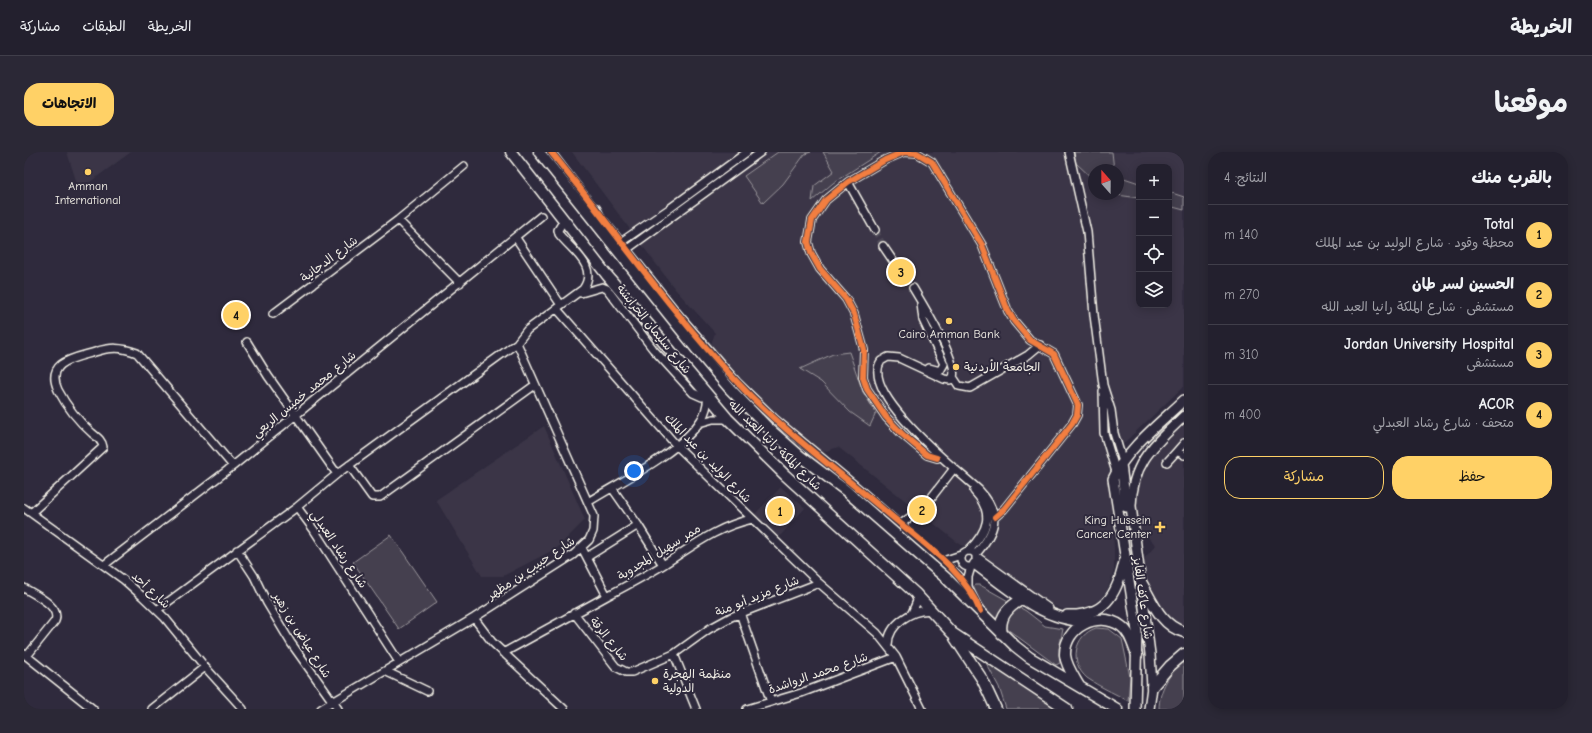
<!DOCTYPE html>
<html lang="ar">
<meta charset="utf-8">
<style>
:root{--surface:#23202e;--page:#2b2836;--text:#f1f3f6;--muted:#a3a3aa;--line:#403e4a;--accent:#ffd166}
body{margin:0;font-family:"Comic Neue","Playpen Sans Arabic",sans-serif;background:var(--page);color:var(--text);direction:rtl}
.controls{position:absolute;right:12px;top:12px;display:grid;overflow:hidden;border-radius:8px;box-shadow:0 2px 10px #0003}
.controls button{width:36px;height:36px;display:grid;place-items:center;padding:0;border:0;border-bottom:1px solid var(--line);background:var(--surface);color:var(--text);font:20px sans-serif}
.compass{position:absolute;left:1064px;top:12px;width:36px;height:36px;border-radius:50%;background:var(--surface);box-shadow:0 2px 10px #0003;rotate:339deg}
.you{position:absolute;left:610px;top:319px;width:14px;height:14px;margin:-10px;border:3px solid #fff;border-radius:50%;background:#1a73e8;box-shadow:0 0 0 6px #1a73e833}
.badge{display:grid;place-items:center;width:26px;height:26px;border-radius:50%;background:var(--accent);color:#111;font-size:13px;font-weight:700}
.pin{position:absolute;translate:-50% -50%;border:2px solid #fff;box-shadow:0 1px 4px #0006}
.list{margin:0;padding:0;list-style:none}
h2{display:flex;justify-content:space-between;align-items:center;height:52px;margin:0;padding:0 16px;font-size:17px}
h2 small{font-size:13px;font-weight:400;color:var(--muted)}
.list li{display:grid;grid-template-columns:26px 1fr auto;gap:12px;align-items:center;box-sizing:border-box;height:60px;padding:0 16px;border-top:1px solid var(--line)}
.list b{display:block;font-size:15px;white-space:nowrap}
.list p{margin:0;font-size:13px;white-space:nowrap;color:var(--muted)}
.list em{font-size:13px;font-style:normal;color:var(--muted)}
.actions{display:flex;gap:8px;padding:12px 16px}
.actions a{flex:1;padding:9px 0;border:1px solid var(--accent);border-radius:16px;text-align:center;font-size:14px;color:var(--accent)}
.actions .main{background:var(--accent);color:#111}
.icon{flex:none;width:22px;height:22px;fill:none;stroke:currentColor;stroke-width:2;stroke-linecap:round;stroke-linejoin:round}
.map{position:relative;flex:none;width:1160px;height:557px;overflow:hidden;direction:ltr;border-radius:16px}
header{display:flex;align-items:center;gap:24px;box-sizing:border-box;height:56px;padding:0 20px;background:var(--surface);border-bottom:1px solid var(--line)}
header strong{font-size:19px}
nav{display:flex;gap:22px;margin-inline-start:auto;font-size:14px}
.intro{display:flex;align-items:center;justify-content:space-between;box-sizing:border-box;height:96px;padding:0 24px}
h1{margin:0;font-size:28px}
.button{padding:10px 18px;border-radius:16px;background:var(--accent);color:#111;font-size:14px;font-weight:700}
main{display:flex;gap:24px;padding:0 24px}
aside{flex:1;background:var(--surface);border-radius:16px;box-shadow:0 2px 10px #0003}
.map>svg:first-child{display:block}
.built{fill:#3b3647;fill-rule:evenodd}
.green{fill:#454050;stroke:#9c989c}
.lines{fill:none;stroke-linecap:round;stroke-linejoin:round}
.street-tunnel{stroke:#4d4857;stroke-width:7;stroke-dasharray:7 3.5;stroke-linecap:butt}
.street-casing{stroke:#f4f1e8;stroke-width:10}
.secondary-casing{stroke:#f4f1e8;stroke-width:12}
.primary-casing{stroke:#f4f1e8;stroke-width:13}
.street{stroke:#2f2a3d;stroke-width:7}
.secondary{stroke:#2f2a3d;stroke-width:9}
.primary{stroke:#2f2a3d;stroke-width:10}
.cycleway-casing{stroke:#2f2a3d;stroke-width:8}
.cycleway{stroke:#f27e40;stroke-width:6}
.poi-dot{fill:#ffd166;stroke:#2f2a3d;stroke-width:1.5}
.labels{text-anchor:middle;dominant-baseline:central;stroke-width:4;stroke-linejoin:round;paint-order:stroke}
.poi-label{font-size:12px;fill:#f4f1e8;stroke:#2f2a3d}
.street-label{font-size:12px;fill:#f4f1e8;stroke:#2f2a3d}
</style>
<header>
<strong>الخريطة</strong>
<nav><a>الخريطة</a><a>الطبقات</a><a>مشاركة</a></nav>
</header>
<div class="intro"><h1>موقعنا</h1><a class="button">الاتجاهات</a></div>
<main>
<aside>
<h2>بالقرب منك<small>النتائج: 4</small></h2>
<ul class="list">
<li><span class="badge">1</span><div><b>Total</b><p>محطة وقود · شارع الوليد بن عبد الملك</p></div><em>140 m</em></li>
<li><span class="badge">2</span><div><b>الحسين لسر طان</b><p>مستشفى · شارع الملكة رانيا العبد الله</p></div><em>270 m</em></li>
<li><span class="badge">3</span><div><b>Jordan University Hospital</b><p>مستشفى</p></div><em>310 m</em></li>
<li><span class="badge">4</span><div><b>ACOR</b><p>متحف · شارع رشاد العبدلي</p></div><em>400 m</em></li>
</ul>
<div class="actions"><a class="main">حفظ</a><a>مشاركة</a></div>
</aside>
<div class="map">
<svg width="1160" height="557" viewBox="0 0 1160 557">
<rect width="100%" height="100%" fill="#2f2a3d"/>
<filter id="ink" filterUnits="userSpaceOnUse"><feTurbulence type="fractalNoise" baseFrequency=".025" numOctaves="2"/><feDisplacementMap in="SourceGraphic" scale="8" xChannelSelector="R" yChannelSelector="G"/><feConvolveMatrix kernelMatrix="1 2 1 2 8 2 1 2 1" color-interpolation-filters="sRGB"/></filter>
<g filter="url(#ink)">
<!-- built -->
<path class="built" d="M 43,0 L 107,0 L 55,38 Z
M 548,0 L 1160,0 L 1160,234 L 1085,305 L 1090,397 L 1090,418 L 1084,436 L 1077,447 L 1058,457 L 1038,457 L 1028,453 L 933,390 L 814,295 L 794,302 L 766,279 L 686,195 L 691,181 L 651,137 ZM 1115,15 L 1145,15 L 1145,153 L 1115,153 ZM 1070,18 L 1094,18 L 1094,42 L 1070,42 Z
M 1160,271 L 1160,473 L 1148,468 L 1138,461 L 1124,432 L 1111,417 L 1132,393 L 1093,357 L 1093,351 L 1110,324 Z
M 520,274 L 561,368 L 533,396 L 479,424 L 458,424 L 412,348 Z
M 757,335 L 781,356 L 755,385 L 731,362 Z"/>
<!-- green -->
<path class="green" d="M 754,0 L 787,0 L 781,2 L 759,32 L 739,51 L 720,24 Z
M 799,0 L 857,0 L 809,31 L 788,49 L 790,34 L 810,19 Z
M 1050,0 L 1088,0 L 1090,18 L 1070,18 L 1070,28 L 1052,11 Z
M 1094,24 L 1115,31 L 1115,46 L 1086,42 L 1094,42 Z
M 1145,40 L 1160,45 L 1160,58 L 1145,54 Z
M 825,200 L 839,240 L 852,261 L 846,274 L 826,260 L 797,230 L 776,217 L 809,202 Z
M 367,383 L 413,450 L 375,477 L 329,410 Z
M 952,433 L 956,433 L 1002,459 L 1021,474 L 1039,477 L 1035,497 L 1036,511 L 1032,513 L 979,474 L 945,441 L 946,436 Z
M 1072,476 L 1085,477 L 1098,487 L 1106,525 L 1104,549 C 1091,541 1075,535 1063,526 C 1045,511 1050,483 1072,476 Z
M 1160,508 L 1160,557 L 1135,557 C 1135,537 1146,521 1160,508 Z
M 961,509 L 1033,557 L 982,557 L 975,535 Z"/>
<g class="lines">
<!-- street-tunnel -->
<path class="street-tunnel" d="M 851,78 L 859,94
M 880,125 L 889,136"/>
<!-- street casing -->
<g class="street-casing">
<path id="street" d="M 527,0 L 573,60
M 1045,0 L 1063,80 L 1070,163 L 1079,233 L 1087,258 L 1090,281 L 1099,310
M 824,30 L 851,78
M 374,68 L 436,131
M 581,70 L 655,163 L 713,230 L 751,267 L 827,330 L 934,423 L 944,435 L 954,455
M 492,86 L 537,153
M 597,90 L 645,57 L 723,0
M 859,94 L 880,125
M 602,98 L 737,0
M 889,136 C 898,151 935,211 929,225 L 926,228 L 920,227 L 875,206 L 864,205 L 857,209 C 835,241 933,318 955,338 C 978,362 972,379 952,402
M 557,141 L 578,135 L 583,137 L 629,197 L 669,241 L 678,245 L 684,245 C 683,253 682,261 677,268 C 657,300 596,330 564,350
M 897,152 L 899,168 L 920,212 L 916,219 L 905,216
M 533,157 L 652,293 L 795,431 L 853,481 L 872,505 L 898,557
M 249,162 L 374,68 L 440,14
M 223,190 L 244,224 L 313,322 L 273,355 L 290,378 L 375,510
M 929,225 L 935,234 L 946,236 L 1004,203 L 1016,193
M 1079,239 L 1080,281 L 1092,320
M 675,271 L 689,267 L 704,267
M 1160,291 L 1153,299 L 1160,303
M 913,306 L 903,303 L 878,282 L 862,265 L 843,237 L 839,225 L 840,198 L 830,162 L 822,147 L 796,117 L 787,101 L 784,90 L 788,68 L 802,48 L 824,30 L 861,8 L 880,0 L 893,1 L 908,10 L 958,93 L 984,159 L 990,169 L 1006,188 L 1030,202 L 1054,253 L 1053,263 L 1048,272 L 980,357 L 971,365
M 1143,310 L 1153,299
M 325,313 L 348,345 L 356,345 L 511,233
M 313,322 L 493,191 L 503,178 L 559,137 C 575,114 548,99 535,82 L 534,78 L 540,68
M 588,336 L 614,373
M 0,356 L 100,428 L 118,444 L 141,466 L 181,515 L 219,557
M 7,361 L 79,295 C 78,288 73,285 68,281 C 53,268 43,255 34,238 C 21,209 51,206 71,200 C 87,195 97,195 113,201 L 209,314
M 877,372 L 900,355 L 928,319
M 558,396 L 583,444 C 602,434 621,424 639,413 C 669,394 692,375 728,367
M 213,398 L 230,424 L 243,451 L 267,491 L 314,557
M937 407a8 8 0 1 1 16 0a8 8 0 1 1-16 0Z
M 944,399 C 964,379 971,361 950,339
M 563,405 L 614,373 L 639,413
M 919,409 L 937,403
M 80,413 L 209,314 L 517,64
M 944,435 L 944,425 L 947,415
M 0,436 C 11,443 37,454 31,469 L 3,504
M 133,458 L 273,355
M 550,461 L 592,515 L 602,520 L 608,520 L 650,502 L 685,477 L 707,465 L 795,431
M 716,461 L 747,550
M 888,461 L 893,449 L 891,441
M 450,466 L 468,490 L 540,557
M 864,493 C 864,472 889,456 909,459
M 479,501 L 583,444
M 0,502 L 69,557
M 650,502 L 672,557
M 361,519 L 403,539
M 128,557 L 181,515
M 297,557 L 450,466 L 549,403 L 565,388 L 569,379 L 570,364 L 493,191
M 723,557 L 777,541 L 872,505"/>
</g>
<!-- secondary casing -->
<g class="secondary-casing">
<path id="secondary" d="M 1097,312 L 1102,355
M 953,406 L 1024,457
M 1043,463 C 1080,465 1093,443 1100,410
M 1111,557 L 1113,479 L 1089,327 C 1103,296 1136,271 1160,248
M 1125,557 L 1128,535 L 1126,502 L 1107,354 C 1108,310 1130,293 1160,264"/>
</g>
<!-- primary casing -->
<g class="primary-casing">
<path id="primary" d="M 487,0 L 582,122 L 704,267 L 761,323 L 891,441 L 928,481 L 1043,557
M 515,0 L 678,204 L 706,237 L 743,275 L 776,304 L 821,338 L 922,426 L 991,494 L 1005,505 L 1093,557
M 571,57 L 581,77
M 951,412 C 984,436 1020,470 1063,469
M 1117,430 C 1128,449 1137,474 1160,480
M 978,482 C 974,465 985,454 999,447
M 931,486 L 958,527 L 972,557
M 1055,534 C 1050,525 1042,514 1041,503 C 1040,475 1074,458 1097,474 C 1106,480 1109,493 1113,503
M 1128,535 L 1146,514 L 1160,502"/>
</g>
<!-- street -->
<use href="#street" class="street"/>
<!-- secondary -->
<use href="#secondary" class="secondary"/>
<!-- primary -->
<use href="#primary" class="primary"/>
<!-- cycleway casing -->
<g class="cycleway-casing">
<path id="cycleway" d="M 527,0 C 589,76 645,158 713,230 C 759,279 814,319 866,363 C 898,390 941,419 956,459
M 913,306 L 903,303 L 878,282 L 862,265 L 843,237 L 839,225 L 840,198 L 830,162 L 822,147 L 796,117 L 787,101 L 784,90 L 788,68 L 802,48 L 824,30 L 861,8 L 880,0 L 893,1 L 908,10 L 958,93 L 984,159 L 990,169 L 1006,188 L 1030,202 L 1054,253 L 1053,263 L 1048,272 L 980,357 L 971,365"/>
</g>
<!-- cycleway -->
<use href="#cycleway" class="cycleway"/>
</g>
</g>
<!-- markers -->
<g class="poi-dot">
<circle cx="64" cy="20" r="4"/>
<circle cx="925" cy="169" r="4"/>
<circle cx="932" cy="215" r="4"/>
<path d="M1134 369h4v4h4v4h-4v4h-4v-4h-4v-4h4z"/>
<circle cx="631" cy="529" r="4"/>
</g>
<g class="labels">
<!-- poi labels -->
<g class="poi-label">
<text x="64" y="34">Amman<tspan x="64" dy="14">International</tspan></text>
<text x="925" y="182">Cairo Amman Bank</text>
<text x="940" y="215" text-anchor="start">الجامعة الأردنية</text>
<text x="1127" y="368" text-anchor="end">King Hussein<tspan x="1127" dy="14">Cancer Center</tspan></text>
<text x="639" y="522" text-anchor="start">منظمة الهجرة<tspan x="639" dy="14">الدولية</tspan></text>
</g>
<!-- street labels -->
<g class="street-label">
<text transform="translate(305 107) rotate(-37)">شارع الدجانية</text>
<text transform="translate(630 177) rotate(51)">شارع سليمان الخرابشة</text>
<text transform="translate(280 242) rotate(-39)">شارع محمد خميس الربعي</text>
<text transform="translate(751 293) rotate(44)">شارع الملكة رانيا العبد الله</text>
<text transform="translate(684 306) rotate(46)">شارع الوليد بن عبد الملك</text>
<text transform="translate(315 397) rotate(56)">شارع رشاد العبدلي</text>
<text transform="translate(635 400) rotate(-32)">ممر سهيل المجدوبة</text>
<text transform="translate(507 416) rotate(-34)">شارع حبيب بن مظهر</text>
<text transform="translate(127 438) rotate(43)">شارع أحد</text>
<text transform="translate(733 444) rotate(-22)">شارع مزيد أبو منة</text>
<text transform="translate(1119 446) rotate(82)">شارع عاكف الفايز</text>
<text transform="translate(278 483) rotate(58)">شارع عياض بن زهير</text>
<text transform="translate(585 487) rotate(51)">شارع الرقة</text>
<text transform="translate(794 521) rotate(-19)">شارع محمد الرواشدة</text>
</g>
</g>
</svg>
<div class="controls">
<button>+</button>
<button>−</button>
<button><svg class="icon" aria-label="locate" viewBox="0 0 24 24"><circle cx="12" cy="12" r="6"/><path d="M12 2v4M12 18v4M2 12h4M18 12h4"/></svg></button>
<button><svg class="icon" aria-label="layers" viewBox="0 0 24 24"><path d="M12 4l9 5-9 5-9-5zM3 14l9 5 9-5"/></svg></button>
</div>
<svg class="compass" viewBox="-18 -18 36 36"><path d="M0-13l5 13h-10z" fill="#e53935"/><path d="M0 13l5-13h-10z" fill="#a3a3aa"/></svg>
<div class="you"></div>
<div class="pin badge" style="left:756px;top:359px">1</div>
<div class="pin badge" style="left:898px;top:358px">2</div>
<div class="pin badge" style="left:877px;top:120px">3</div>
<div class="pin badge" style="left:212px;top:163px">4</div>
</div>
</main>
